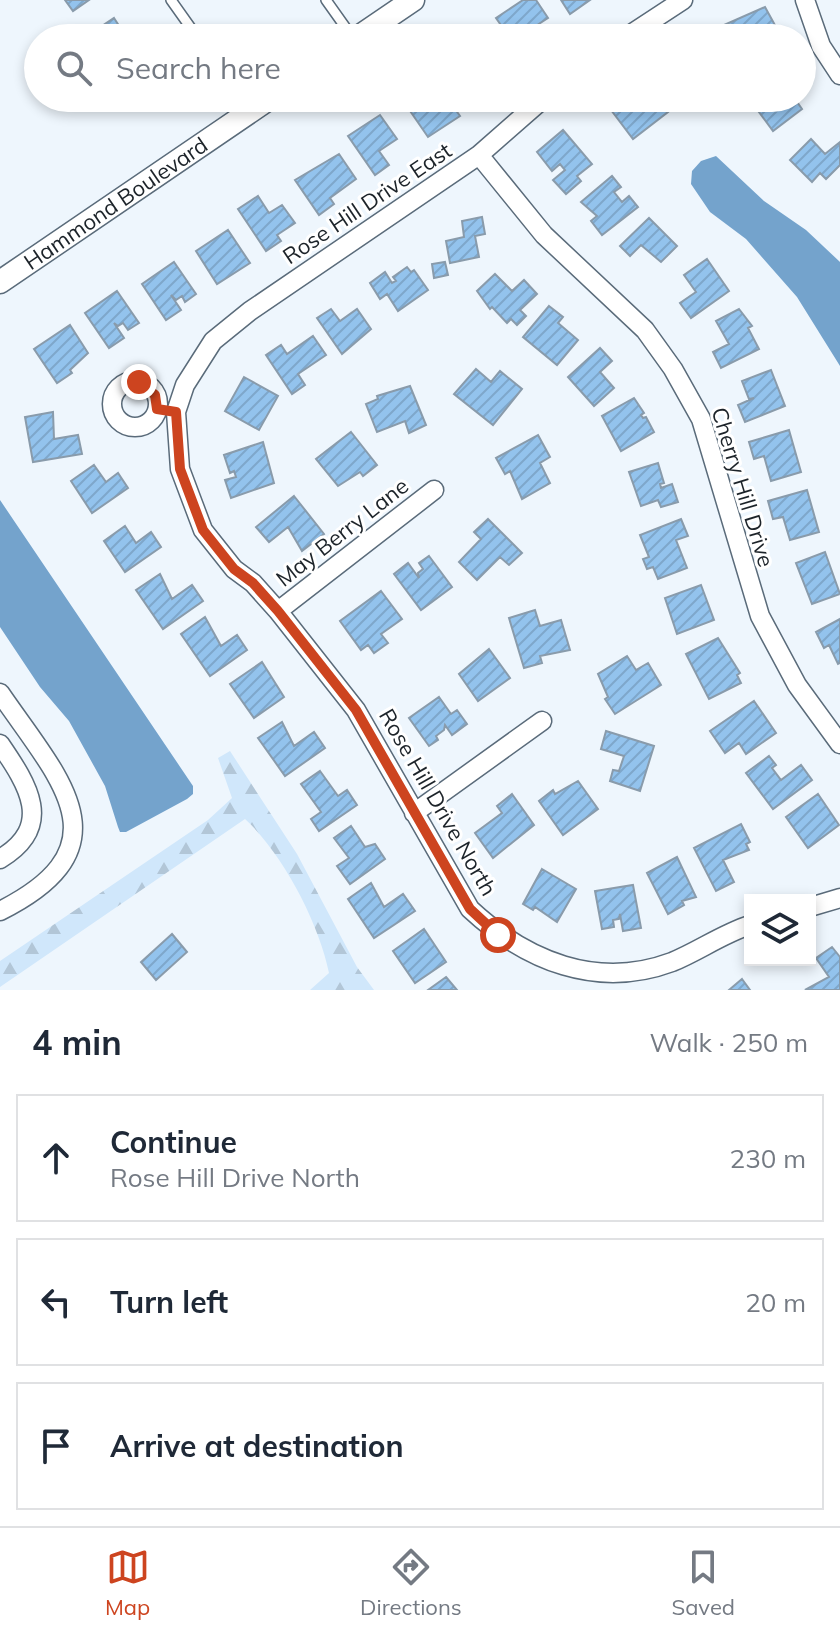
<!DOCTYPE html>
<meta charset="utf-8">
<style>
:root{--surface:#fff;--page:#f6f6f7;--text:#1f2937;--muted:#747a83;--line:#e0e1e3;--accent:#cd441f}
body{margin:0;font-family:Mulish,sans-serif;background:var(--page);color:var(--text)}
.controls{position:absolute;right:24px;bottom:24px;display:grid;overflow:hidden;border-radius:0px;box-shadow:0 4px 12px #0003}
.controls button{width:72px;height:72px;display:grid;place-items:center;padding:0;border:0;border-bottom:2px solid var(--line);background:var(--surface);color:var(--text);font:40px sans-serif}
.stop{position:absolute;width:24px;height:24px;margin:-18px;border:6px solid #cd441f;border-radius:50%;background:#fff}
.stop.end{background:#cd441f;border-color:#fff;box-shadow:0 2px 8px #0008}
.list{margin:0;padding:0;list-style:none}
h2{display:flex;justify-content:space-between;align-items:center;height:104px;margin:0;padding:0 32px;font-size:34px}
h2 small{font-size:26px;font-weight:400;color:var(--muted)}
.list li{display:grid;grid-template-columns:52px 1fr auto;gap:24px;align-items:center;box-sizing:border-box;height:128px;margin:0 16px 16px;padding:0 16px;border:2px solid var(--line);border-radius:0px}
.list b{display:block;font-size:30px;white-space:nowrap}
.list p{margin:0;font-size:26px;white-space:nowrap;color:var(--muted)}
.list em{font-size:26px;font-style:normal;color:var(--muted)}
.icon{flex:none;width:44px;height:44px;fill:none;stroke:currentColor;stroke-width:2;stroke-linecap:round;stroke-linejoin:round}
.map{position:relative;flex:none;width:840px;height:990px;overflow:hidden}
.search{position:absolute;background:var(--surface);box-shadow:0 4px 12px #0003;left:24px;right:24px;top:24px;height:88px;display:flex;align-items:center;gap:20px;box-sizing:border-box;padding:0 28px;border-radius:44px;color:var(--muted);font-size:30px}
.sheet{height:536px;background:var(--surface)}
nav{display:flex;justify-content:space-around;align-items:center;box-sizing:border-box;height:112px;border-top:2px solid var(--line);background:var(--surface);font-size:22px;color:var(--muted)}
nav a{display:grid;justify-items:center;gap:4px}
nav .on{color:var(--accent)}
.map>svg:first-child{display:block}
.forest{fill:url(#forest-firs)}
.water{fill:#74a3cc}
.building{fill:url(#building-hatch);stroke:#899bab;stroke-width:2}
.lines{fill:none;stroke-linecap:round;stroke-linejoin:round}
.service-casing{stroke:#5a6b7a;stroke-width:12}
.minor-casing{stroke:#5a6b7a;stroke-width:21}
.tertiary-casing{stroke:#5a6b7a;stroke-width:25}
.service{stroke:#fff;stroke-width:9}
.minor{stroke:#fff;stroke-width:18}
.tertiary{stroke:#fff;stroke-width:22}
.route{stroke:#cd441f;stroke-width:10}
.labels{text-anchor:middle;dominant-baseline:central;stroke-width:6;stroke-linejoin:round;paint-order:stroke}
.street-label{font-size:22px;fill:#1c2329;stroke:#fff}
</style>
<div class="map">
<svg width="840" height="990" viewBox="0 0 840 990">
<defs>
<pattern id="forest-firs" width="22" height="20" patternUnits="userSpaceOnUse" patternTransform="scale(2)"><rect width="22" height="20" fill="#d0e7fb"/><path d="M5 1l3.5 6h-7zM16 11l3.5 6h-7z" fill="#b2c6d7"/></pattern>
<pattern id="building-hatch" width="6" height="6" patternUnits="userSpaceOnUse" patternTransform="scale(2)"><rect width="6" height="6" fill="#93c3ed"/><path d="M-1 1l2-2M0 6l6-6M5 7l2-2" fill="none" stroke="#7ea7cb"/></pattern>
</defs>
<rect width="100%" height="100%" fill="#eef6fd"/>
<!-- forest -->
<path class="forest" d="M 230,751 L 297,854 L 357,967 L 374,990 L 310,990 L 329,973 C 319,923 283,854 245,819 L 0,987 L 0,961 L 208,820 L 232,798 L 218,758 Z"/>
<!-- water -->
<path class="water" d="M 716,156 L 764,201 L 806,230 L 840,262 L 840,366 L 797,297 L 746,239 L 710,212 L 691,184 L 692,171 L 701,161 Z
M 0,500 L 193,786 L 193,794 L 187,799 L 126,832 L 120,832 L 118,827 L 105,786 L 69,721 L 40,687 L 0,627 Z"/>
<!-- building -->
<path class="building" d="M 65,0 L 89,0 L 73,11 Z
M 523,0 L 536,0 L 548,18 L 528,31 L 533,38 L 510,38 L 496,18 Z
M 561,0 L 590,0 L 570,14 Z
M 765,7 L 782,38 L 731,38 L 724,25 Z
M 114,18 L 123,32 L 115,38 L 84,38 Z
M 417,98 L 447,98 L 460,116 L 428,137 L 406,105 Z
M 618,98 L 627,102 L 657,98 L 668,112 L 633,139 L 608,106 Z
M 753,98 L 785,98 L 789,104 L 795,99 L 802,109 L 773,131 L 750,100 Z
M 380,115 L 397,139 L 379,151 L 389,165 L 375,175 L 348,136 Z
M 563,130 L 592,164 L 577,176 L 581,181 L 566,194 L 553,180 L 565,170 L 560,164 L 552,171 L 537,152 Z
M 811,139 L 825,154 L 840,142 L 840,165 L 826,179 L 820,173 L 812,182 L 790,160 Z
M 339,154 L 356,179 L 330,198 L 334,204 L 319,215 L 295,180 Z
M 612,176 L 621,187 L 614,192 L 622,202 L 629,196 L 638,207 L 602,235 L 591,221 L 597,216 L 581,202 Z
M 258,196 L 269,213 L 282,205 L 295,223 L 277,235 L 281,241 L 266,251 L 238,209 Z
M 482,217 L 485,234 L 475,236 L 479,257 L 450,263 L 446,241 L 464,237 L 462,221 Z
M 649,218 L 677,246 L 661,262 L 641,245 L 630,256 L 620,246 Z
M 228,230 L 250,263 L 217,284 L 196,251 Z
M 707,259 L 729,291 L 691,318 L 680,303 L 696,292 L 684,275 Z
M 174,262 L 196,294 L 185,302 L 182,296 L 176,300 L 171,295 L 181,310 L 166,320 L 142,284 Z
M 445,262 L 448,275 L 434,278 L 432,264 Z
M 407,267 L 411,272 L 414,270 L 428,290 L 398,311 L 387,294 L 380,299 L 370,283 L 385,272 L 392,283 L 396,281 L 393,277 Z
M 495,274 L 512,291 L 524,280 L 537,294 L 520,310 L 526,316 L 517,325 L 511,319 L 507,323 L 492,307 L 490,309 L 477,291 Z
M 117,291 L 139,323 L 128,330 L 123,323 L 118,326 L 114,323 L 124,338 L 109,348 L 85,313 Z
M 549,306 L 563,317 L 558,323 L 578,340 L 557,365 L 523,337 Z
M 331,309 L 340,321 L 357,309 L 371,329 L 342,354 L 317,318 Z
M 739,309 L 752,326 L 748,328 L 759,349 L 721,368 L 713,352 L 729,344 L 716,321 Z
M 70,325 L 88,353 L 70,370 L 72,373 L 57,383 L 34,349 Z
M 313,336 L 326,355 L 298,374 L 305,385 L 292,394 L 266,355 L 281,345 L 287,354 Z
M 600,348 L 612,361 L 600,372 L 614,388 L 594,406 L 568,377 Z
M 476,369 L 491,382 L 500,371 L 522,389 L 493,425 L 454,394 Z
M 771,370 L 785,406 L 745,422 L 738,405 L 754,398 L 749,399 L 742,381 Z
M 244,377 L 278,396 L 259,430 L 225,411 Z
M 410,386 L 426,425 L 409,433 L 405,421 L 377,432 L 366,404 L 378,399 L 377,396 Z
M 634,398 L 644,413 L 641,415 L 643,418 L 646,417 L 654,432 L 621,451 L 602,416 Z
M 53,412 L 54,439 L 78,435 L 82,454 L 33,462 L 25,417 Z
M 789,430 L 801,472 L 771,481 L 764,456 L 754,459 L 749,442 Z
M 351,432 L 377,465 L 363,476 L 360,472 L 338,486 L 316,459 Z
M 538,435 L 550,457 L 540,463 L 550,483 L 522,499 L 510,471 L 505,474 L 496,458 Z
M 263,442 L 274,483 L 231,498 L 225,480 L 236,477 L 234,471 L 230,473 L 224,455 Z
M 658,463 L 664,483 L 660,484 L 661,488 L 672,484 L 678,502 L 661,507 L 658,500 L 641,506 L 629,472 Z
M 94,465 L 106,482 L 118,473 L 128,488 L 92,513 L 71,481 Z
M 807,490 L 819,532 L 790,540 L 783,517 L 773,519 L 768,501 Z
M 294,496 L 324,534 L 302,551 L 288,527 L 269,542 L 256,527 Z
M 488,519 L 522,553 L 509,565 L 500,557 L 477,580 L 459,562 L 481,539 L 474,532 Z
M 681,519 L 688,536 L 676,540 L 687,568 L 658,579 L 653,567 L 647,569 L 643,559 L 649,557 L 640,535 Z
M 125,526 L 136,543 L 151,532 L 161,547 L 125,572 L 104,541 Z
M 825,552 L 840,594 L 812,604 L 796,563 Z
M 429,556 L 452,587 L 421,610 L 394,574 L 408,563 L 419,578 L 418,573 L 423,569 L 419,563 Z
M 160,574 L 172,599 L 192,585 L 203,601 L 163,629 L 136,590 Z
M 701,585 L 714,620 L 677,634 L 665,598 Z
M 381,591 L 402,619 L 381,634 L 388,643 L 374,653 L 368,645 L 361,650 L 340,621 Z
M 535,610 L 540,626 L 561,620 L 570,650 L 540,656 L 542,663 L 524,668 L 509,618 Z
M 205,617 L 221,646 L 237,635 L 247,650 L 210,676 L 181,634 Z
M 840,619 L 840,663 L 838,664 L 829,645 L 824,648 L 816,632 Z
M 718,638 L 740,673 L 737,675 L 741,683 L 709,699 L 686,654 Z
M 489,649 L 510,678 L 478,701 L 459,674 Z
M 627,656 L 636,670 L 648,663 L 661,685 L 615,714 L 605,699 L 608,697 L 598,674 Z
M 262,662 L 284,697 L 254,718 L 230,684 Z
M 439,697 L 451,714 L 457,710 L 467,724 L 452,735 L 445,725 L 444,730 L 436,736 L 438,740 L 429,746 L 409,718 Z
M 754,701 L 776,733 L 746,754 L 739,743 L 725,753 L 710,731 Z
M 282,722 L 294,746 L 314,732 L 325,748 L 285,776 L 258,738 Z
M 606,731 L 654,746 L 640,791 L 610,781 L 613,770 L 619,771 L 624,756 L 601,749 Z
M 769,756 L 776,765 L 772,768 L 781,780 L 801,765 L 812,780 L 773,809 L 746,773 Z
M 320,771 L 338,796 L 347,790 L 357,805 L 319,831 L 311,819 L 321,812 L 301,784 Z
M 578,781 L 598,809 L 563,835 L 539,801 L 553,790 L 555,794 Z
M 512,794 L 534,825 L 493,858 L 475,833 L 502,813 L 497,806 Z
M 818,794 L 839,825 L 808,848 L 786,817 Z
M 741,824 L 750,842 L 746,844 L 749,850 L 723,860 L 734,882 L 716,891 L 694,848 Z
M 351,826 L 365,847 L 375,844 L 385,859 L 350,884 L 337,866 L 349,858 L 334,838 Z
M 677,857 L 696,897 L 682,901 L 684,905 L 668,914 L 647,873 Z
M 542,869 L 576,889 L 557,922 L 535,907 L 533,910 L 523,904 Z
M 371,883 L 384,907 L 403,894 L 415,911 L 374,938 L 348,899 Z
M 633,885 L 641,928 L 623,931 L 620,914 L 619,919 L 613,920 L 614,927 L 602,929 L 595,891 Z
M 424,929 L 446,962 L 415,983 L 393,951 Z
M 172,934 L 187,952 L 156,980 L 141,962 Z
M 832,947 L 840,957 L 840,990 L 805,990 L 829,977 L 816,958 Z
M 446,977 L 457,990 L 428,990 Z
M 742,979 L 750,990 L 729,990 Z"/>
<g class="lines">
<!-- service casing -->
<g class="service-casing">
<path id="service" d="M 171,0 L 198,38
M 326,0 L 353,38"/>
</g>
<!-- minor casing -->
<g class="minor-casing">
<path id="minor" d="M 805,0 L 821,46 L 840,75
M 625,38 L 683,0
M 544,98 L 479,155 L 250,311 L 213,341 L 185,385 L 176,412 L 180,469 L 203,530 L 234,569 L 253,583 L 278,611 L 356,710 L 470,909 C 526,961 597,990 672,962 C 699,951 722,934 750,925
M 479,155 L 544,235 L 645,330 L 673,369 L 701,419 L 760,616 L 797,685 L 840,744
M112 404a23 23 0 1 1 46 0a23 23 0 1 1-46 0Z
M 278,611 L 434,490
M 0,693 C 58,778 130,846 0,911
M 0,744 C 28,785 55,826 0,859
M 414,813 L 542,721
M 810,907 L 840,898"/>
</g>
<!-- tertiary casing -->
<g class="tertiary-casing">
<g id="tertiary">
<path d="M 357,38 L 413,0"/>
<path id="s1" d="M 0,282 L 270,98"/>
</g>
</g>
<!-- service -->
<use href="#service" class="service"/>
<!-- minor -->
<use href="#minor" class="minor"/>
<!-- tertiary -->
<use href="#tertiary" class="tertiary"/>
</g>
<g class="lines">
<!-- route -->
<path class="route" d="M 139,382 L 155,395 L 157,409 L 176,412 L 180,469 L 203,530 L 234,569 L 253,583 L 278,611 L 356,710 L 470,909 L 498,935"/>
</g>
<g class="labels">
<!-- street labels -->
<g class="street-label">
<text transform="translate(367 203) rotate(-34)">Rose Hill Drive East</text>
<text stroke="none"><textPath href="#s1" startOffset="140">Hammond Boulevard</textPath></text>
<text transform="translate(743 487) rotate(73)">Cherry Hill Drive</text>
<text transform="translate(342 532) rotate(-38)">May Berry Lane</text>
<text transform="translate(438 802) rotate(60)">Rose Hill Drive North</text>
</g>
</g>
</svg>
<div class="controls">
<button><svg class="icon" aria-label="layers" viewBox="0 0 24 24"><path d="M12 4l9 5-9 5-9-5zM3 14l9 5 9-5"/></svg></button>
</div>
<div class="stop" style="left:498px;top:935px"></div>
<div class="stop end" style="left:139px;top:382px"></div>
<div class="search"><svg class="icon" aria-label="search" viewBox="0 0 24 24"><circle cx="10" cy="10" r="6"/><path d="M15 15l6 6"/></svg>Search here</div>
</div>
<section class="sheet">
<h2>4 min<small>Walk · 250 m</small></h2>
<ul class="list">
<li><svg class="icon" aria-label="ahead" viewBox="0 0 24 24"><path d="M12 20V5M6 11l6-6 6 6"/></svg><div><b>Continue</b><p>Rose Hill Drive North</p></div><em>230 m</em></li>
<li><svg class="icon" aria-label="left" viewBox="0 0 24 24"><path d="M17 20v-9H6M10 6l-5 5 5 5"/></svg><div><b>Turn left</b></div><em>20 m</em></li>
<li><svg class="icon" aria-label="arrive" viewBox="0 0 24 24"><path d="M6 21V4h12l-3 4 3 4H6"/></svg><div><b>Arrive at destination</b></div></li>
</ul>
</section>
<nav>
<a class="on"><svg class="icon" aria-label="map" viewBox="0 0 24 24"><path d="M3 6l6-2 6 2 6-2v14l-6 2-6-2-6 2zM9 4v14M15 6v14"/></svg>Map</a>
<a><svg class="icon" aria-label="directions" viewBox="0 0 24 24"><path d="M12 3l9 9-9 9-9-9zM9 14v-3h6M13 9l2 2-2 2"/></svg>Directions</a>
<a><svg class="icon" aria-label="saved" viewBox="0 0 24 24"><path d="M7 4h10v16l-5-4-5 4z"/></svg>Saved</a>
</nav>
